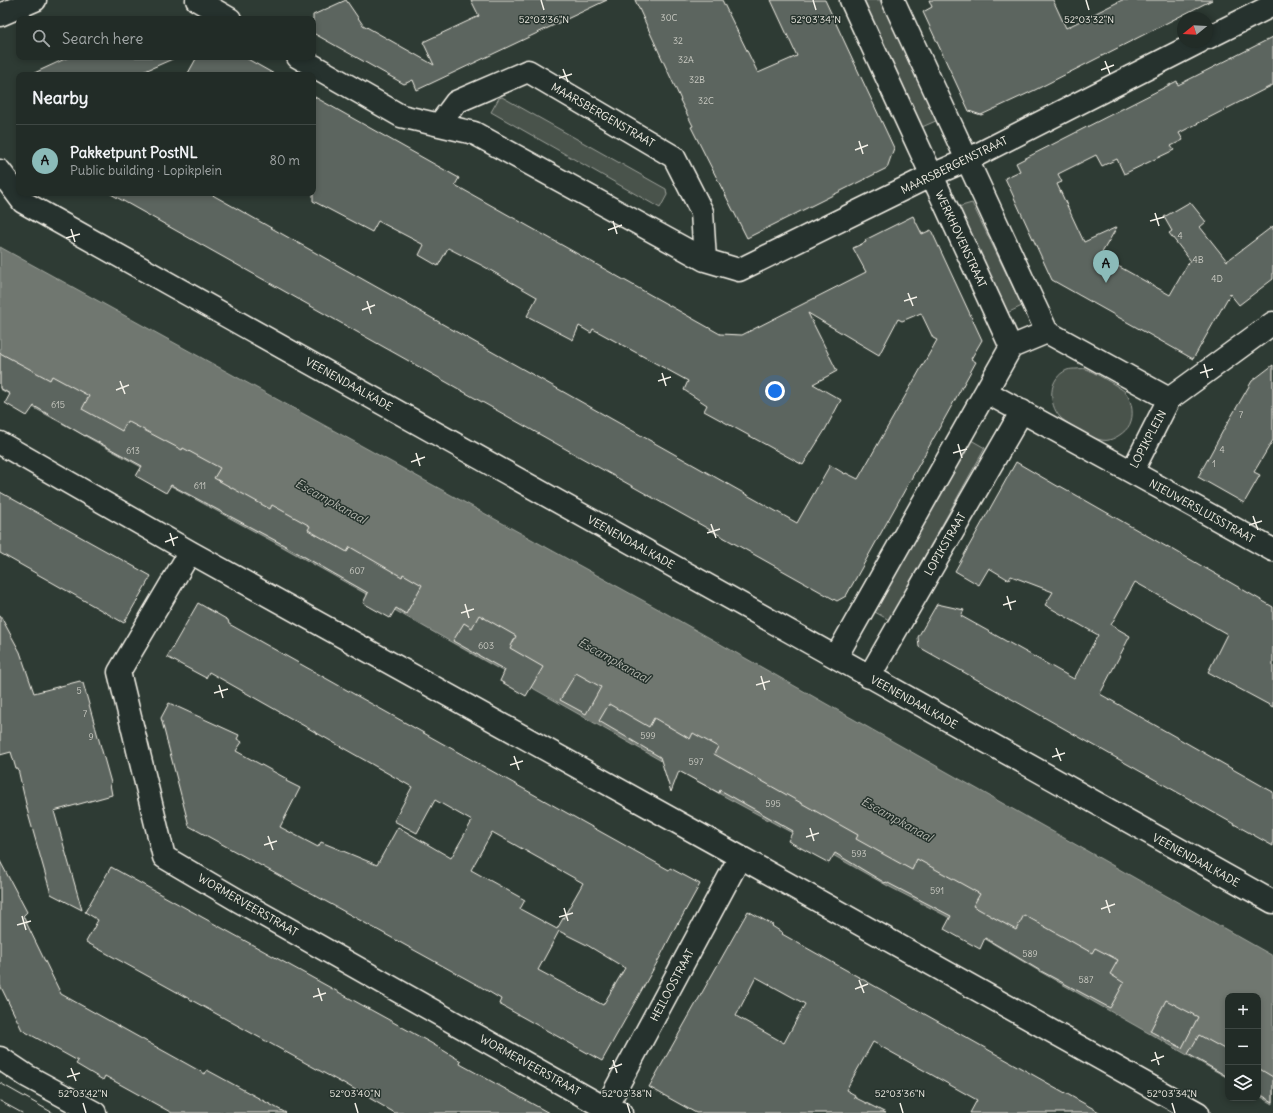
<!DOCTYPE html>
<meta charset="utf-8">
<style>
:root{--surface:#222c27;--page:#2a342f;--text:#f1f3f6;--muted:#a2a7a7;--line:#3f4844;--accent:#8bbbb9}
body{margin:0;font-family:Delius,sans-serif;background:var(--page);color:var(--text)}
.controls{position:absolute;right:12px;bottom:12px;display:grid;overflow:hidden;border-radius:8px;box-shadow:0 2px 6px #0003}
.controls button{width:36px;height:36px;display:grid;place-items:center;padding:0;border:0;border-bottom:1px solid var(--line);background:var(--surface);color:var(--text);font:20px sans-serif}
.compass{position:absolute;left:1177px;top:12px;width:36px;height:36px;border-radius:50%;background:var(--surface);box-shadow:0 2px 6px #0003;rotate:252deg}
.you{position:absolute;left:775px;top:391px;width:14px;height:14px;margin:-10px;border:3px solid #fff;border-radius:50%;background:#1a73e8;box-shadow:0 0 0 6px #1a73e833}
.badge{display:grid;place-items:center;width:26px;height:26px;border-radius:50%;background:var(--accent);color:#111;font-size:13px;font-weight:700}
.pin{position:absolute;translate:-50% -33px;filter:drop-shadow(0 1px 2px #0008)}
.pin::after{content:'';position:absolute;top:21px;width:14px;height:12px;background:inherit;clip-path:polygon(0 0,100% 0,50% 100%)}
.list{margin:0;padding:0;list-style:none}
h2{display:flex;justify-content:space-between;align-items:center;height:52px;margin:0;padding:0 16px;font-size:17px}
h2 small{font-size:13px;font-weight:400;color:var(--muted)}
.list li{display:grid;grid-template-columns:26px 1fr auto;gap:12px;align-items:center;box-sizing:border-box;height:72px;padding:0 16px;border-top:1px solid var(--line)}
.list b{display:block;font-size:15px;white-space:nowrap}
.list p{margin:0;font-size:13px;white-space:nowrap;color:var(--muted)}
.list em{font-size:13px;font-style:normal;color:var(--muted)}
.icon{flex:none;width:22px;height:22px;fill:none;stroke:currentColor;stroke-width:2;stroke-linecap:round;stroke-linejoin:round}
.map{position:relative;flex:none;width:1273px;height:1113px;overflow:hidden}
.search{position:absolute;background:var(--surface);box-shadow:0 2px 6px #0003;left:16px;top:16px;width:300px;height:44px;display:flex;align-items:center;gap:10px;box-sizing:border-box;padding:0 14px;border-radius:8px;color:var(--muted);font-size:15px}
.panel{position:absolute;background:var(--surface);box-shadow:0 2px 6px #0003;left:16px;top:72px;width:300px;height:124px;border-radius:8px}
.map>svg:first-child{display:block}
.green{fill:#48524c;stroke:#9ea29a}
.water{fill:#6f7770;stroke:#a4a8a0}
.building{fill:#5c655e;stroke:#f4f1e8;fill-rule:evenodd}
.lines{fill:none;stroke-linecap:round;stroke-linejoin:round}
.minor-casing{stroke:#f4f1e8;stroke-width:25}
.minor{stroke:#26332d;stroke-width:22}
.tram{stroke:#f4f1e8;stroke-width:1}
.ticks{fill:none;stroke:#f4f1e8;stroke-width:1.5}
.labels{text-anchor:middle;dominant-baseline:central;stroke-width:3;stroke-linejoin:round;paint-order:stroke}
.number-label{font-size:9px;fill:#cecec6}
.street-label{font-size:11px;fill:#f4f1e8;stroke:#26332d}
.water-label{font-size:12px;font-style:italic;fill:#b8bab2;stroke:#26332d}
.ticks-label{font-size:10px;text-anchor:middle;fill:#f4f1e8;stroke:#26332d;stroke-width:3;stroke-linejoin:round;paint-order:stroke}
</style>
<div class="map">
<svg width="1273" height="1113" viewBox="0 0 1273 1113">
<rect width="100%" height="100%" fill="#2e3b34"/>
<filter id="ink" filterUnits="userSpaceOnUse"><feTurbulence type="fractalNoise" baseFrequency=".025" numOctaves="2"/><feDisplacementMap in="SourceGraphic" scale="8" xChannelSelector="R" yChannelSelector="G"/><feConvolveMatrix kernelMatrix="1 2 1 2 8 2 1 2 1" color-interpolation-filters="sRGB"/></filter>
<g filter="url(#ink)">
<!-- green -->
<path class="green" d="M 861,0 L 880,0 L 938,120 L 922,127 Z
M 502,97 L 666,189 L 667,195 L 660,208 L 491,112 L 499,98 Z
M 972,203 L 1022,306 L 1007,313 L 958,207 Z
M 1076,369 C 1079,369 1083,368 1086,369 C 1090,370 1123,389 1125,392 C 1131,399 1134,412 1131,421 C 1129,430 1117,438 1109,440 C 1105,441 1101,440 1097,439 C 1091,437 1064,422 1060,417 C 1048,404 1048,378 1067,370 C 1070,369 1074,369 1076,369 Z
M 971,440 L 985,448 L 889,620 L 875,612 Z"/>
<!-- water -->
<path class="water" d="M 0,247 L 653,606 L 1273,956 L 1273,1104 L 1258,1095 L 1258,996 L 1228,996 L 1228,1078 L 1039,971 L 950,918 L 888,886 L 824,850 L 720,794 L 283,547 L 162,481 L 154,474 L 0,389 Z"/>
<!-- building -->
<path class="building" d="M 346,0 L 363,25 L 434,65 L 423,42 L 479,16 L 471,0 L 607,0 L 417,90 L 413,80 L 404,84 L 313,33 L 313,15 Z
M 635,0 L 722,0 L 758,73 L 797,56 L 771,0 L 825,0 L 894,148 L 887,168 L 747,238 L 691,127 L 693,126 L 680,100 L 681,100 Z
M 929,0 L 1053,0 L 1066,28 L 1122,0 L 1212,0 L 1035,90 L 981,115 L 969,111 L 923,12 L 932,7 Z
M 1273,37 L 1273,85 L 1179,133 L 1183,140 L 1171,146 L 1174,150 L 1124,174 L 1117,159 L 1102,166 L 1096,155 L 1058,174 L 1062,182 L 1057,184 L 1084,242 L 1117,227 L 1100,256 L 1170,295 L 1190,260 L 1169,233 L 1172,231 L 1164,217 L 1190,202 L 1206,222 L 1200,227 L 1227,261 L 1273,226 L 1273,279 L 1239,305 L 1230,294 L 1193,359 L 1052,280 L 1005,178 L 1020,171 L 1016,163 L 1177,81 L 1178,85 Z
M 69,57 L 177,57 L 136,75 L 30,75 Z
M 197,57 L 244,57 L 276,75 L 187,75 Z
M 313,96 L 459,178 L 455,185 L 720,334 L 742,335 L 866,272 L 853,248 L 866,242 L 865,240 L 913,216 L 922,234 L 931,230 L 982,340 L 971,359 L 976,362 L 846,596 L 837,601 L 109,193 L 209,193 L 797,523 L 830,465 L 845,474 L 846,473 L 858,479 L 937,340 L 933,338 L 921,313 L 902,321 L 898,319 L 879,355 L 808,313 L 837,371 L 813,384 L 841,400 L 825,430 L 803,465 L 704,411 L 707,405 L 684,390 L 688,381 L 593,329 L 591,333 L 579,326 L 573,340 L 527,316 L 537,297 L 483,266 L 448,248 L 438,266 L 419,255 L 424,245 L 378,221 L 372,232 L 313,201 Z
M 0,353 L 50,380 L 52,376 L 89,396 L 82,409 L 122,431 L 127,421 L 182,450 L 183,448 L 220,468 L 214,478 L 270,509 L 272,505 L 310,526 L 308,530 L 347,552 L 350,547 L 402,577 L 403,574 L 422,585 L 406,614 L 396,608 L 390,618 L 363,603 L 368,593 L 282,544 L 171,485 L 166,493 L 136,476 L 142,466 L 85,435 L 85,436 L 34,406 L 27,416 L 5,403 L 10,394 L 0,388 Z
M 1273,365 L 1273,440 L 1254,472 L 1260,475 L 1244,503 L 1198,477 L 1224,429 L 1252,381 Z
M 1016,462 L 1059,487 L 1060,486 L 1076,495 L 1167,547 L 1167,546 L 1179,553 L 1273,607 L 1273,707 L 1208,672 L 1227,634 L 1135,582 L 1111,625 L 1130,636 L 1100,694 L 1273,792 L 1273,846 L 919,647 L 918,637 L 937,604 L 964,610 L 961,616 L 1074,679 L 1098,635 L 1045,605 L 1053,592 L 1011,576 L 1009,580 L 989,568 L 979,585 L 955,571 Z
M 0,492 L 151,576 L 124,623 L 0,553 Z
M 198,603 L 228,620 L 229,624 L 361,698 L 669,870 L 670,868 L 700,884 L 678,924 L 678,922 L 659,959 L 602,1061 L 499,1004 L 501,999 L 481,987 L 189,826 L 161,718 L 169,703 L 239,735 L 237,739 L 242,742 L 236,751 L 287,779 L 286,781 L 300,788 L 280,827 L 318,847 L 321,842 L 377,865 L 398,827 L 451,858 L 472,821 L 435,800 L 417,833 L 394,821 L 412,787 L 209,672 L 206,678 L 167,657 ZM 492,832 L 583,883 L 557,929 L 520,909 L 525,900 L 471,870 ZM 559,931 L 587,945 L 625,968 L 603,1005 L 538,970 Z
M 0,615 L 20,652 L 34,693 L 80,681 L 81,683 L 83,683 L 111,783 L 110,784 L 112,795 L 54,811 L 82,910 L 51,894 L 29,817 L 18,769 L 16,769 L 11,752 L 0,755 Z
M 479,615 L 516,636 L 510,648 L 543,667 L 526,696 L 500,681 L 505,670 L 453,641 L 464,623 L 472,628 Z
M 576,673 L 601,687 L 586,714 L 560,700 Z
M 609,704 L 649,727 L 654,718 L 690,739 L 693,733 L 718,747 L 714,754 L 858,835 L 856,839 L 912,870 L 917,859 L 980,894 L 973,906 L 1016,930 L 1024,915 L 1092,953 L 1095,948 L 1118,960 L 1110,974 L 1124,983 L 1110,1008 L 1039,970 L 985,938 L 980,949 L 969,943 L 944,929 L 951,916 L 886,882 L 885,883 L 835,853 L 829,863 L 788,841 L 793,831 L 720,790 L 719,793 L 679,771 L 671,792 L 660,757 L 599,721 Z
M 0,861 L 27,912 L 23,916 L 61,994 L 205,1074 L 207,1070 L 286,1113 L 172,1113 L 105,1076 L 103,1080 L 76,1064 L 78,1061 L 22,1030 L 0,985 Z
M 111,867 L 431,1043 L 461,1061 L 460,1064 L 549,1113 L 395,1113 L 342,1082 L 342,1083 L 86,942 L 98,920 L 85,912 Z
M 748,911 L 773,925 L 772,926 L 783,933 L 782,934 L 805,947 L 1101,1113 L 970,1113 L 977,1100 L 873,1042 L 846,1090 L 855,1095 L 854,1097 L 886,1113 L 696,1113 L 649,1087 ZM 756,977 L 805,1004 L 784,1043 L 736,1016 Z
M 1166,1000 L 1198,1017 L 1182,1048 L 1150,1031 Z
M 1199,1035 L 1228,1051 L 1228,1077 L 1188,1054 Z
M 1258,1068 L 1273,1077 L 1273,1102 L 1258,1093 Z"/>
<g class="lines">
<!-- minor casing -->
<g class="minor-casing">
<path id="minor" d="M 197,0 L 230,19
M 851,0 L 1011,347
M 893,0 L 1047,332
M 0,15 L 35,0
M 1207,38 L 1273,5
M 298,57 L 401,116 L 474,133 L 705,260 L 739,270 L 932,175 L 967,160 L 1199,42
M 439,125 L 456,102 L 528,71 L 674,157 L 702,212 L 705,260
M 0,171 L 23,202 L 1273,902
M 986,392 L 1132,472 L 1169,399 L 1047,332
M 1169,399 L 1273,323
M 0,443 L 190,552 L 740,857 L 1198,1113
M 1132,472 L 1273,550
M 190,552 L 119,672 L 164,857 L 239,901 L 605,1108 L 621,1113
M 836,657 L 1011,347 L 1047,332
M 869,677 L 1022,411
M 0,1058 L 27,1076 L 95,1113
M 603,1113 L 740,857"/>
</g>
<!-- minor -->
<use href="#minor" class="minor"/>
<!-- tram -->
<path class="tram" d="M 0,1083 L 53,1113
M 0,1101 L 22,1113"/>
</g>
</g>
<!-- ticks -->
<path class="ticks" d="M 541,0 L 544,10M 813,0 L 816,10M 1086,0 L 1089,10M 1105,61 L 1110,74M 563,69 L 568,82M 1101,70 L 1114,65M 559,78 L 572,74M 859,141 L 863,154M 855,150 L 868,145M 1155,213 L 1159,226M 613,221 L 617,234M 1150,221 L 1164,217M 71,229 L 75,242M 608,230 L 622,225M 66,238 L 80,234M 908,293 L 913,306M 367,301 L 371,314M 904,301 L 917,297M 362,310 L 375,305M 1204,364 L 1208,378M 662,373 L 666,386M 1200,373 L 1213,369M 120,381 L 125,394M 658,381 L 671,377M 116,390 L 129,385M 958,444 L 962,458M 416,453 L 420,466M 953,453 L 967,449M 411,462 L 425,457M 1253,516 L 1258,530M 711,524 L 716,538M 1249,525 L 1262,521M 170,533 L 174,546M 707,533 L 720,529M 165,542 L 178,537M 1007,596 L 1011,610M 465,604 L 469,618M 1003,605 L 1016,601M 461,613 L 474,609M 761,676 L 765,690M 219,685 L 223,698M 756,685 L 770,681M 214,693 L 228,689M 1056,748 L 1061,761M 514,756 L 519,770M 1052,757 L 1065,753M 510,765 L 523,761M 810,828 L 814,841M 268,836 L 273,850M 806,837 L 819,833M 264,845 L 277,841M 1106,900 L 1110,913M 564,908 L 568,921M 1101,909 L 1115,904M 22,916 L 26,930M 559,917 L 573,913M 17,925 L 31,921M 859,980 L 864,993M 318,988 L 322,1001M 855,989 L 868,984M 313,997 L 326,993M 1155,1052 L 1159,1065M 613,1060 L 617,1073M 1151,1061 L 1164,1056M 71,1068 L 76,1081M 609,1069 L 622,1064M 67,1077 L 80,1073M 83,1103 L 86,1113M 355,1103 L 358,1113M 627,1103 L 630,1113M 900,1103 L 903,1113M 1172,1103 L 1175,1113"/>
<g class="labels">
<!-- number labels -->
<g class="number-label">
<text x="669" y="17">30C</text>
<text x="678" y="40">32</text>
<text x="686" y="59">32A</text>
<text x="697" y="79">32B</text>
<text x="706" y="100">32C</text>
<text x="1180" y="235">4</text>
<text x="1198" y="259">4B</text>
<text x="1217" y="278">4D</text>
<text x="58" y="404">615</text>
<text x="1241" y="414">7</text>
<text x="1222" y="449">4</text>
<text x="133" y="450">613</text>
<text x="1214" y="463">1</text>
<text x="200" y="485">611</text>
<text x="357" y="570">607</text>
<text x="486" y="645">603</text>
<text x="79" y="690">5</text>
<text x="85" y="713">7</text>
<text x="648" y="735">599</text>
<text x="91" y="736">9</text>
<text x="696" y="761">597</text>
<text x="773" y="803">595</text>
<text x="859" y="853">593</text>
<text x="937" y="890">591</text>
<text x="1030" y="953">589</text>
<text x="1086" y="979">587</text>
</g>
<!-- street labels -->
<g class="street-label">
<text transform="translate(603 115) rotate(30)">MAARSBERGENSTRAAT</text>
<text transform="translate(954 165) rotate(-26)">MAARSBERGENSTRAAT</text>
<text transform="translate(961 239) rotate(65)">WERKHOVENSTRAAT</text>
<text transform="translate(349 384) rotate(29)">VEENENDAALKADE</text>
<text transform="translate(1148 439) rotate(-62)">LOPIKPLEIN</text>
<text transform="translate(1202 511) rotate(29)">NIEUWERSLUISSTRAAT</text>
<text transform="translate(631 542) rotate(29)">VEENENDAALKADE</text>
<text transform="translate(945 544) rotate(-60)">LOPIKSTRAAT</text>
<text transform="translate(914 702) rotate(29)">VEENENDAALKADE</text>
<text transform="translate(1196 860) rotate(29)">VEENENDAALKADE</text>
<text transform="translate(248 905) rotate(30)">WORMERVEERSTRAAT</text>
<text transform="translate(672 985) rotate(-62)">HEILOOSTRAAT</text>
<text transform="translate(530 1065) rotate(29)">WORMERVEERSTRAAT</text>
</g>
<!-- water labels -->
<g class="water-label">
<text transform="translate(331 501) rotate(29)">Escampkanaal</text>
<text transform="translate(614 660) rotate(29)">Escampkanaal</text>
<text transform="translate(897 819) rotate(29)">Escampkanaal</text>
</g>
</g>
<g class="ticks-label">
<text x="544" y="23">52°03'36"N</text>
<text x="816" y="23">52°03'34"N</text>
<text x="1089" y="23">52°03'32"N</text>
<text x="83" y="1097">52°03'42"N</text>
<text x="355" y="1097">52°03'40"N</text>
<text x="627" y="1097">52°03'38"N</text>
<text x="900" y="1097">52°03'36"N</text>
<text x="1172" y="1097">52°03'34"N</text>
</g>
</svg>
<div class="controls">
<button>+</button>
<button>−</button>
<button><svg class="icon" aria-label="layers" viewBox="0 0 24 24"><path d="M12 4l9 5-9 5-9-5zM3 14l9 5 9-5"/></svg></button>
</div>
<svg class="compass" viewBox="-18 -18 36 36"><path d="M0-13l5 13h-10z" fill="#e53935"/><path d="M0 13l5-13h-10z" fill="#a2a7a7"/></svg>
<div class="you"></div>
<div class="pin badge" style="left:1106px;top:283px">A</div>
<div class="search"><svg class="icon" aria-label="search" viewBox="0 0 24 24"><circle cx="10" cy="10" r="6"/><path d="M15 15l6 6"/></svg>Search here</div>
<section class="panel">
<h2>Nearby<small></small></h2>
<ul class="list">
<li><span class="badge">A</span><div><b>Pakketpunt PostNL</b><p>Public building · Lopikplein</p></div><em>80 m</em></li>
</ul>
</section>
</div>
